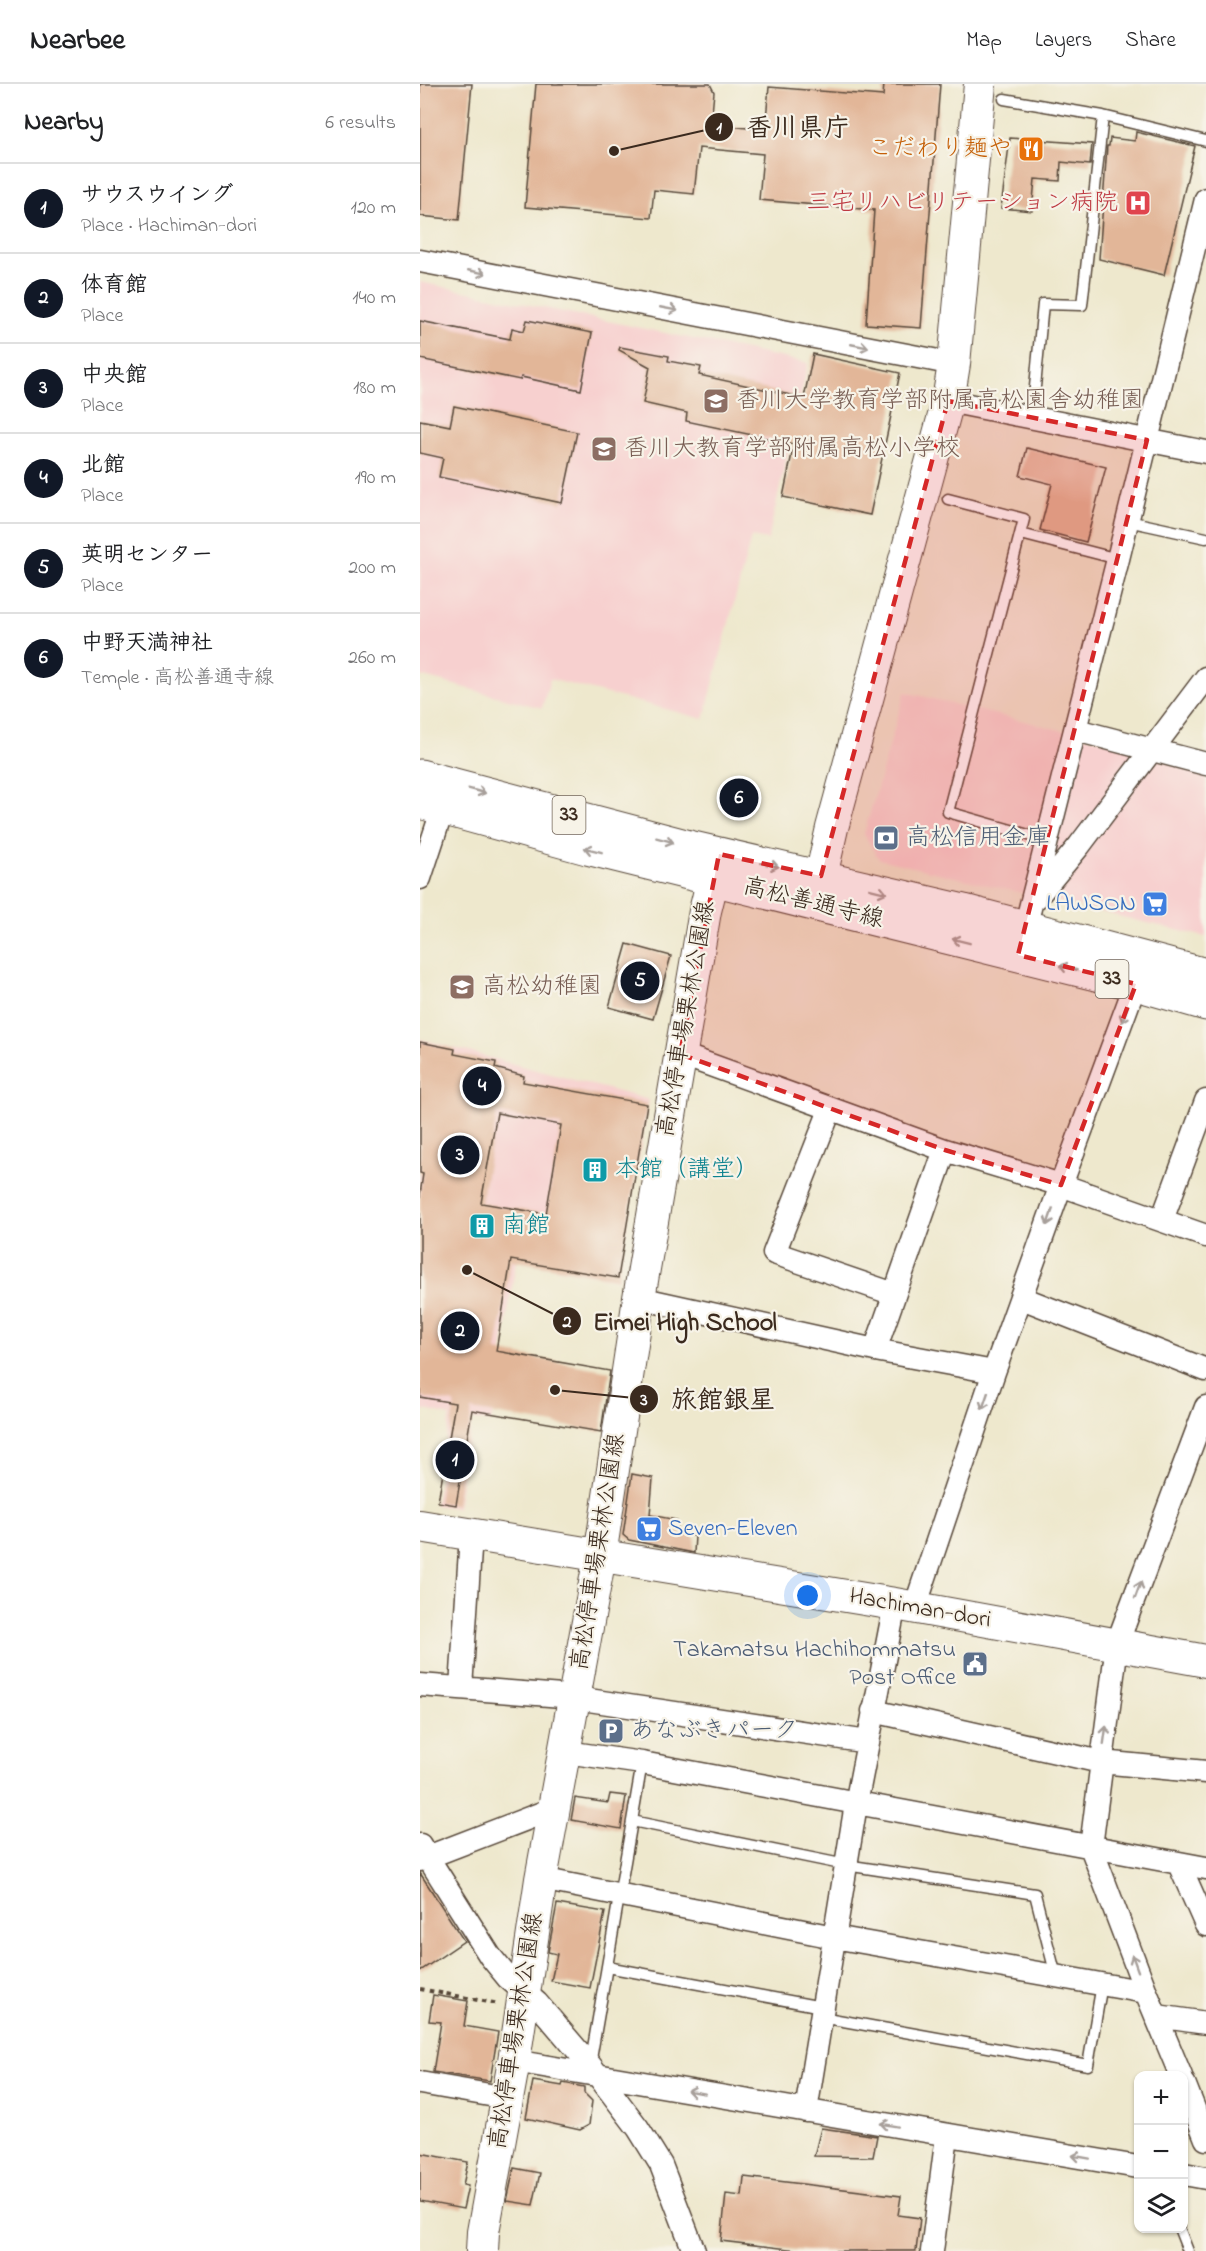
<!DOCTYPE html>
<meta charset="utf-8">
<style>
:root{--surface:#fff;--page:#f2f2f2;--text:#202124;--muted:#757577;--line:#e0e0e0;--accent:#111827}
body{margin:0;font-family:"Indie Flower","Klee One",sans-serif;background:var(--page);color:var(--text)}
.controls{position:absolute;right:18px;bottom:18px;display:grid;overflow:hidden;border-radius:12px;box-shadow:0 2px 4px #0004}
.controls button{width:54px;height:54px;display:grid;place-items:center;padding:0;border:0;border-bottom:2px solid var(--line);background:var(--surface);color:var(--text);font:30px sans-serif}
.you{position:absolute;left:388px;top:1512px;width:21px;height:21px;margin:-15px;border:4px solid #fff;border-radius:50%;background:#1a73e8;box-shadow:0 0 0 9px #1a73e833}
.badge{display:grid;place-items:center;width:39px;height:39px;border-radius:50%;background:var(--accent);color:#fff;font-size:20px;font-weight:700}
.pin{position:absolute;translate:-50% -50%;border:3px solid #fff;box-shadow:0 2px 6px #0006}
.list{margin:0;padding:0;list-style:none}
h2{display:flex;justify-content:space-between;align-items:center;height:78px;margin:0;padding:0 24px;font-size:26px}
h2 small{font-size:20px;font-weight:400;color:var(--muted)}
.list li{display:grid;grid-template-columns:39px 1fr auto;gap:18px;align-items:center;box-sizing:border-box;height:90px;padding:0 24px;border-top:2px solid var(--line)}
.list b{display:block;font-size:22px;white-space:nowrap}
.list p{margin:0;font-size:20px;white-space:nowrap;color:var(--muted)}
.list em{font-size:20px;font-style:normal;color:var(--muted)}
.icon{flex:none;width:33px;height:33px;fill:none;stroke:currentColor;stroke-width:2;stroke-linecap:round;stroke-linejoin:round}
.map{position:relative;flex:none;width:786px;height:2167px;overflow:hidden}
header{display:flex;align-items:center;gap:36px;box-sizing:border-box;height:84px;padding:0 30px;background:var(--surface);border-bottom:2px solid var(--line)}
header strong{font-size:28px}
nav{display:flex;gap:33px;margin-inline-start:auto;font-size:21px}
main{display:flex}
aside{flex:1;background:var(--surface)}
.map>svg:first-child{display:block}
.built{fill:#f7d0cf}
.building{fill:#e2b698;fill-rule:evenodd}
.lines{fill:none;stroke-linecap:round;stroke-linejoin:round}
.lane-casing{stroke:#564638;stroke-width:13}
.street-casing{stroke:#564638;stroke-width:25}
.secondary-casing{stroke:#564638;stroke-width:34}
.primary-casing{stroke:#564638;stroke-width:35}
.path{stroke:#564638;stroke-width:4;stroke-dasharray:4.5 4.5;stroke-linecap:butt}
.lane{stroke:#fff;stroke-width:10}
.street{stroke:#fff;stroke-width:22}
.secondary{stroke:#fff;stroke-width:32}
.primary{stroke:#fff;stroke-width:33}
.oneway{stroke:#a79f9a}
.marked{fill:#d62828;fill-opacity:0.2;stroke:#d62828;stroke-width:4.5;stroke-dasharray:12 8;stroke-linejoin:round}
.labels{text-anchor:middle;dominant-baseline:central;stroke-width:4.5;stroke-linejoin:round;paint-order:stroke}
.shield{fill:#f7f3e8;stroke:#73665b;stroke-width:1.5}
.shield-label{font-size:22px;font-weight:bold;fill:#3b2a1e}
.food-label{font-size:24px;fill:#c56008;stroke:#f7f3e8;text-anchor:end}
.health-label{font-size:24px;fill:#be3a42;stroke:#f7f3e8;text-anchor:end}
.education-label{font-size:24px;fill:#785e54;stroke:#f7f3e8;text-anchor:start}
.service-label{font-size:24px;fill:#4e5e75;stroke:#f7f3e8;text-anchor:start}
.street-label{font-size:24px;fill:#3b2a1e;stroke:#f7f3e8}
.shop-label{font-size:24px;fill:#366cbe;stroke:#f7f3e8;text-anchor:end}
.culture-label{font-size:24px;fill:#0d838f;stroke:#f7f3e8;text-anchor:start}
.leader{fill:none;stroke:#3b2a1e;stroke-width:2}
.callout-dot{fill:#3b2a1e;stroke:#f7f3e8;stroke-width:2}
.mark-label{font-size:18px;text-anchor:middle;font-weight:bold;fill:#fff}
.callout-label{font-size:26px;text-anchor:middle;font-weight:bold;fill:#3b2a1e;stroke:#f7f3e8;stroke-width:4.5;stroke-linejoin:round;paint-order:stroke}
</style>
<header>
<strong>Nearbee</strong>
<nav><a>Map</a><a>Layers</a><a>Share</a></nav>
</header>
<main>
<aside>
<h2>Nearby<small>6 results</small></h2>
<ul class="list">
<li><span class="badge">1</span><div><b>サウスウイング</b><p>Place · Hachiman-dori</p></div><em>120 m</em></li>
<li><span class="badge">2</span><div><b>体育館</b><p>Place</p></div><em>140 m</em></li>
<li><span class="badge">3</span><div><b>中央館</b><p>Place</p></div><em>180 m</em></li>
<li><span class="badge">4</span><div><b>北館</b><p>Place</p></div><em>190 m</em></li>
<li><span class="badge">5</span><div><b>英明センター</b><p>Place</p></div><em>200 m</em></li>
<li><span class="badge">6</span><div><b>中野天満神社</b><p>Temple · 高松善通寺線</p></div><em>260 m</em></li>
</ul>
</aside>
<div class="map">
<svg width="786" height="2167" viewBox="0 0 786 2167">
<rect width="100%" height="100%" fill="#f7f3e8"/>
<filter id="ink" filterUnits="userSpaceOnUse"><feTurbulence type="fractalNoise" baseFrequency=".0167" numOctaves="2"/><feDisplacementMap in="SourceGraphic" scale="12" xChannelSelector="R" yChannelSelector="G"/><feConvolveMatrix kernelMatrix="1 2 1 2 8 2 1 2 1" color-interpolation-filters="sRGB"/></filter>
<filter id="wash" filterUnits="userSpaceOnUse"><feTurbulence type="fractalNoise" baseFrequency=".008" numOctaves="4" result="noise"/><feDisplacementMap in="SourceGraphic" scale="24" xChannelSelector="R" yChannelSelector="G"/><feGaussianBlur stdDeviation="1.35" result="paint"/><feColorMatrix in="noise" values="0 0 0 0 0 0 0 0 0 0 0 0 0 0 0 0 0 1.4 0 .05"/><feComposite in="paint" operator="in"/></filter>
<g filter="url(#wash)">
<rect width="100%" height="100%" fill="#eee8cd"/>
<!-- built -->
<path class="built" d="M 0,198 L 388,279 L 348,456 L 331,453 L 284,635 L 130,595 L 122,624 L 0,592 Z
M 485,608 L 786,682 L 786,853 L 459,775 L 444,750 Z
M 0,955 L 229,1016 L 198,1195 L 96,1177 L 71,1338 L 52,1335 L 37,1424 L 15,1421 L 30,1332 L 0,1325 Z"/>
<g id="blocks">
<!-- building -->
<path class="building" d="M 0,0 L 52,0 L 39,136 L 0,132 Z
M 116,0 L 290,0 L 294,8 L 291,40 L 345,46 L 349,3 L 463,12 L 464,0 L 520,0 L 501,244 L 446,240 L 454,126 L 339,116 L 343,70 L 279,64 L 274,110 L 234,106 L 231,134 L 105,123 Z
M 716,48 L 775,62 L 744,191 L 679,175 L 687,62 L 689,62 L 690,54 L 715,57 Z
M 590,54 L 672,60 L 670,81 L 641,78 L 640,97 L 615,95 L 612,127 L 581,124 Z
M 107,236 L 172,249 L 161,306 L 101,293 L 100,296 L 0,275 L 0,237 L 90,255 L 92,244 L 104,247 Z
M 200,263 L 249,272 L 248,277 L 281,283 L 279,291 L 384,314 L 393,270 L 480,289 L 450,431 L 363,413 L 374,360 L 266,337 L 267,329 L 223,319 L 230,283 L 199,266 Z
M 34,322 L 157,348 L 142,419 L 19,393 L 23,374 L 0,369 L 0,336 L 30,342 Z
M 607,364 L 686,383 L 666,458 L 620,446 L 632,400 L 600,392 Z
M 207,860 L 251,872 L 233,935 L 189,923 Z
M 0,958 L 35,965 L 34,970 L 76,978 L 75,984 L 104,992 L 103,998 L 227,1020 L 198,1194 L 91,1176 L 76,1267 L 190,1287 L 181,1348 L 52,1326 L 36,1421 L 18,1418 L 35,1319 L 0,1313 L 0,1111 L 3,1090 L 0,1089 ZM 77,1029 L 141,1041 L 126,1130 L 61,1119 Z
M 212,1390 L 233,1394 L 230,1431 L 257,1436 L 257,1449 L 275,1452 L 274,1469 L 209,1456 L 203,1451 Z
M 190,1710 L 206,1712 L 201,1745 L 151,1736 L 155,1714 L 188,1719 Z
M 0,1789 L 44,1857 L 0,1887 Z
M 137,1820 L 185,1828 L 170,1904 L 131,1897 L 137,1870 L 128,1868 Z
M 13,1911 L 48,1917 L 44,1942 L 78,1948 L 70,1997 L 13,1988 L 21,1938 L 9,1937 Z
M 113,1997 L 142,2002 L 143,1999 L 164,2003 L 164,2009 L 172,2017 L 169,2041 L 160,2046 L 106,2034 Z
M 401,2044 L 457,2052 L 453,2073 L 394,2072 Z
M 0,2069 L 48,2078 L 43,2101 L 48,2102 L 43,2125 L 0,2117 Z
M 94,2084 L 120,2089 L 113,2121 L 87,2117 Z
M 324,2093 L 481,2112 L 478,2131 L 500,2134 L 496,2167 L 386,2167 L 301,2157 L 306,2110 L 322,2112 Z"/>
</g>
</g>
<g filter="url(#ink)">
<use href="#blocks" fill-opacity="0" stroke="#564638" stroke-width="1.5"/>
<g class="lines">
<!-- lane casing -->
<g class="lane-casing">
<path id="lane" d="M 584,15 L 683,32 L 786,57
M 612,334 L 623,220 L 662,221 L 683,32
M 528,415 L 604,435 L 528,728 L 626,756
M 708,437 L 786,454
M 601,450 L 698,475
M 212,1737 L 426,1781 L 615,1810 L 636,1892
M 187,1883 L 402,1923
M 401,1933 L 668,1981 L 682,1900
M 170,1981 L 222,1679
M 759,2144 L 768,2167"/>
</g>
<!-- street casing -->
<g class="street-casing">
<path id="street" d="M 0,177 L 534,280
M 528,317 L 786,368
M 656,646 L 786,680
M 0,794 L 23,724
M 616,814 L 659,762 L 786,594
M 602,856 L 698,475 L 786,115
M 260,970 L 525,1066 L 641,1101 L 786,1152
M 410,1026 L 354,1169 L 474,1210
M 742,1136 L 786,1017
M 219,1214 L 455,1266 L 574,1288
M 602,1214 L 786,1286
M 455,1266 L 525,1066
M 495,1523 L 574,1288 L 641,1101 L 720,888
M 0,1601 L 142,1612 L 448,1658
M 41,1604 L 51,1451
M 453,1627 L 681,1678 L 786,1688
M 146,1668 L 222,1679 L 786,1784
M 0,1761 L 70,1872 L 88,1894 L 117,1919 L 170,1981 L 218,2044 L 241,2081 L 274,2167
M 0,1776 L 135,1724
M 759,1780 L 786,1841
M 121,1795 L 414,1853 L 726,1908
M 737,1932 L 786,1939
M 94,1977 L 718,2083
M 761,1992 L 726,1908 L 671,1763 L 697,1560 L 786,1323
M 0,1999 L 87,2014
M 764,1999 L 786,2055
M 386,2027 L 436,1720 L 475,1520
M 764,2090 L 786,2094
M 512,2167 L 527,2051"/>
</g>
<!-- secondary casing -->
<g class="secondary-casing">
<path id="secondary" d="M 395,819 L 412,744 L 528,317 L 534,280 L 560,0
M 0,1442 L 475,1520 L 786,1577
M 62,2167 L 63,2148 L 94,1977 L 121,1795 L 180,1472 L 219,1214 L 285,827 L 299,770"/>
</g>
<!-- primary casing -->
<g class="primary-casing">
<path id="primary" d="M 0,692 L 269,763 L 544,827 L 786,891
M 0,718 L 167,764 L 716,900 L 786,920"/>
</g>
<!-- path -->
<path class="path" d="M 0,1905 L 79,1920"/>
<!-- lane -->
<use href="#lane" class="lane"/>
<!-- street -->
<use href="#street" class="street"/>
<!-- secondary -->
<use href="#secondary" class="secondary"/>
<!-- primary -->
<use href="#primary" class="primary"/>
</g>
<!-- one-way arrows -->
<defs><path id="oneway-shaft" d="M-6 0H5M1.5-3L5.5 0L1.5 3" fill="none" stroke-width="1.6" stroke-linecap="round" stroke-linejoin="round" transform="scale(1.5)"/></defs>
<g class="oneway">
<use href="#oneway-shaft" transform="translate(57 188) rotate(11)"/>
<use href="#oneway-shaft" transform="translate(249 225) rotate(11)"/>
<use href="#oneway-shaft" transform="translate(440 262) rotate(11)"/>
<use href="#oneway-shaft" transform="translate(57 707) rotate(15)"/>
<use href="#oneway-shaft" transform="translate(245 756) rotate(15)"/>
<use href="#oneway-shaft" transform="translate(173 766) rotate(-166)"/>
<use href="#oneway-shaft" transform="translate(350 781) rotate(12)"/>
<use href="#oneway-shaft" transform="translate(458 807) rotate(14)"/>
<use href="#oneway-shaft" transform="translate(541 857) rotate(-166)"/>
<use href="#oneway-shaft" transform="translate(648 884) rotate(-166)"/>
<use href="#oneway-shaft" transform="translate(705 930) rotate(110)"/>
<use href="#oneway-shaft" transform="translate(630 1133) rotate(109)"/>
<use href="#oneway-shaft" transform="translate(565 1317) rotate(109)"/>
<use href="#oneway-shaft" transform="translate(718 1506) rotate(-70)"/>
<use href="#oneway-shaft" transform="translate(685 1651) rotate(-82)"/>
<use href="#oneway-shaft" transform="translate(715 1879) rotate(-110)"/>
<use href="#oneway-shaft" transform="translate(276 2008) rotate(-170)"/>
<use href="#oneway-shaft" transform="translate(469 2041) rotate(-170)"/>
<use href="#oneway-shaft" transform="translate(661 2073) rotate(-170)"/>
</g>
</g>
<!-- marked area -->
<path class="marked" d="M 528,317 L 727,356 L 598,871 L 716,900 L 641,1101 L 525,1066 L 260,970 L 299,770 L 401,792 Z"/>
<!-- icons -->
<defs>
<g id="restaurant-square" transform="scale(1.35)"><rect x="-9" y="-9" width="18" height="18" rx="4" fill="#e8710a" stroke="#f7f3e8"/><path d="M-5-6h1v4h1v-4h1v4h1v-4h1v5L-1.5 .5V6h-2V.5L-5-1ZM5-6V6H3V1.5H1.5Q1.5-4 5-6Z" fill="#fff"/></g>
<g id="hospital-square" transform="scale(1.35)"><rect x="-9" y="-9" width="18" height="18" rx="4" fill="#e0444e" stroke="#f7f3e8"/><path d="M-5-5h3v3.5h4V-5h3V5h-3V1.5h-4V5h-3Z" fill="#fff"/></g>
<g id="school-square" transform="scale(1.35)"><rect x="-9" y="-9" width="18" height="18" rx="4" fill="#8d6e63" stroke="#f7f3e8"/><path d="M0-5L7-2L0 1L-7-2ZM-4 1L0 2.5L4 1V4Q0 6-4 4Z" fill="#fff"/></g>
<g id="bank-square" transform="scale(1.35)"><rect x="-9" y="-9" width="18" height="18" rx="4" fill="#5c6f8a" stroke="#f7f3e8"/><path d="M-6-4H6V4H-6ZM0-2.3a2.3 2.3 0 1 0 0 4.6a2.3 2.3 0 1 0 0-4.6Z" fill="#fff"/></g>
<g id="supermarket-square" transform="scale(1.35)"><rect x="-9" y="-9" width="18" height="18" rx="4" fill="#3f7fe0" stroke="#f7f3e8"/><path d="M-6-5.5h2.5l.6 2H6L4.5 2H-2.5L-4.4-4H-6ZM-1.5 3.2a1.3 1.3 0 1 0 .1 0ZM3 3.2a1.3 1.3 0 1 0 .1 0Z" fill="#fff"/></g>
<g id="building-square" transform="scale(1.35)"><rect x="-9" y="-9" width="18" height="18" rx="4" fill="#0f9aa8" stroke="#f7f3e8"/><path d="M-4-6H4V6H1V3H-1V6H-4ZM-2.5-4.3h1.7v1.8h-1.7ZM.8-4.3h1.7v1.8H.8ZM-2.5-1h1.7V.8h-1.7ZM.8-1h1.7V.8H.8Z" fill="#fff"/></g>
<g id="civic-square" transform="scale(1.35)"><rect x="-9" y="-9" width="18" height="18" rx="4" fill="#5c6f8a" stroke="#f7f3e8"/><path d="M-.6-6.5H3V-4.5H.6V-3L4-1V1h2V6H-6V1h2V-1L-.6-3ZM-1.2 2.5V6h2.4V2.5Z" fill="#fff"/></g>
<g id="parking-square" transform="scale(1.35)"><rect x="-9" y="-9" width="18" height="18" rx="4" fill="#5c6f8a" stroke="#f7f3e8"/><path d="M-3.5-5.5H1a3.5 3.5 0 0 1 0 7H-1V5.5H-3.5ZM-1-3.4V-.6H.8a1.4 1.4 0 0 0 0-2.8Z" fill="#fff"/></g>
</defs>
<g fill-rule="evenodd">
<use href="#restaurant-square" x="611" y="65"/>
<use href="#hospital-square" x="718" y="119"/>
<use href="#school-square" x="296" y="317"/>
<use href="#school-square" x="184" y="365"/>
<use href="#bank-square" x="466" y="754"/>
<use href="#supermarket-square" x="735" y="820"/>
<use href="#school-square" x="42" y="903"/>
<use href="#building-square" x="175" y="1086"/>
<use href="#building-square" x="62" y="1142"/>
<use href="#supermarket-square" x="229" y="1445"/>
<use href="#civic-square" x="555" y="1580"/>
<use href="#parking-square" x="191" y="1647"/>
</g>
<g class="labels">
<!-- shield labels -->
<g class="shield">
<rect x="132.5" y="712" width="33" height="38" rx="4.5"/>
<rect x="675.5" y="876" width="33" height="38" rx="4.5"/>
</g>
<g class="shield-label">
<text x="149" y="731">33</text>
<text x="692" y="895">33</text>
</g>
<!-- food labels -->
<g class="food-label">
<text x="592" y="65">こだわり麺や</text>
</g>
<!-- health labels -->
<g class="health-label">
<text x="698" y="119">三宅リハビリテーション病院</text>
</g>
<!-- education labels -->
<g class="education-label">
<text x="316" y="317">香川大学教育学部附属高松園舎幼稚園</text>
<text x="204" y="365">香川大教育学部附属高松小学校</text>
<text x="62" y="903">高松幼稚園</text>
</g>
<!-- service labels -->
<g class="service-label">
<text x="486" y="754">高松信用金庫</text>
<text x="536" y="1566" text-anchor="end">Takamatsu Hachihommatsu<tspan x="536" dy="28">Post Office</tspan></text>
<text x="210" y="1647">あなぶきパーク</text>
</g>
<!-- street labels -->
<g class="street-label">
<text transform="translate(393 820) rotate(14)">高松善通寺線</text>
<text transform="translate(267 935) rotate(-80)">高松停車場栗林公園線</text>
<text transform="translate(179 1468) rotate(-81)">高松停車場栗林公園線</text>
<text transform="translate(500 1525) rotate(10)">Hachiman-dori</text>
<text transform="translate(97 1947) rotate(-81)">高松停車場栗林公園線</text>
</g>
<!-- shop labels -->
<g class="shop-label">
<text x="716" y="820">LAWSON</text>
<text x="248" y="1445" text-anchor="start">Seven-Eleven</text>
</g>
<!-- culture labels -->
<g class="culture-label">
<text x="195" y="1086">本館（講堂）</text>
<text x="82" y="1142">南館</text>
</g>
</g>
<!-- callouts -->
<path class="leader" d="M194 67L299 43M47 1186L147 1237M135 1306L224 1315"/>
<g class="callout-dot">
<circle cx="194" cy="67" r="6"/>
<circle cx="47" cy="1186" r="6"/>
<circle cx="135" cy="1306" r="6"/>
<circle cx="299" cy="43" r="15"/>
<circle cx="147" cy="1237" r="15"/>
<circle cx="224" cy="1315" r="15"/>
</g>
<g class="mark-label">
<text x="299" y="49">1</text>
<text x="147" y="1243">2</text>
<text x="224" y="1321">3</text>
</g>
<g class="callout-label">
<text x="378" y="52">香川県庁</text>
<text x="265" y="1246">Eimei High School</text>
<text x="303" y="1324">旅館銀星</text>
</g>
</svg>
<div class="controls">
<button>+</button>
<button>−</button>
<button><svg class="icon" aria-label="layers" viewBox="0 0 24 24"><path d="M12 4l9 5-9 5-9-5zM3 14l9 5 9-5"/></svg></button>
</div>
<div class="you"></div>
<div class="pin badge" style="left:35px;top:1376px">1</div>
<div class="pin badge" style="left:40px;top:1247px">2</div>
<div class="pin badge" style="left:40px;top:1071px">3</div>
<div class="pin badge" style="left:62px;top:1002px">4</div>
<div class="pin badge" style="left:220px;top:897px">5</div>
<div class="pin badge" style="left:319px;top:714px">6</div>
</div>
</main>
